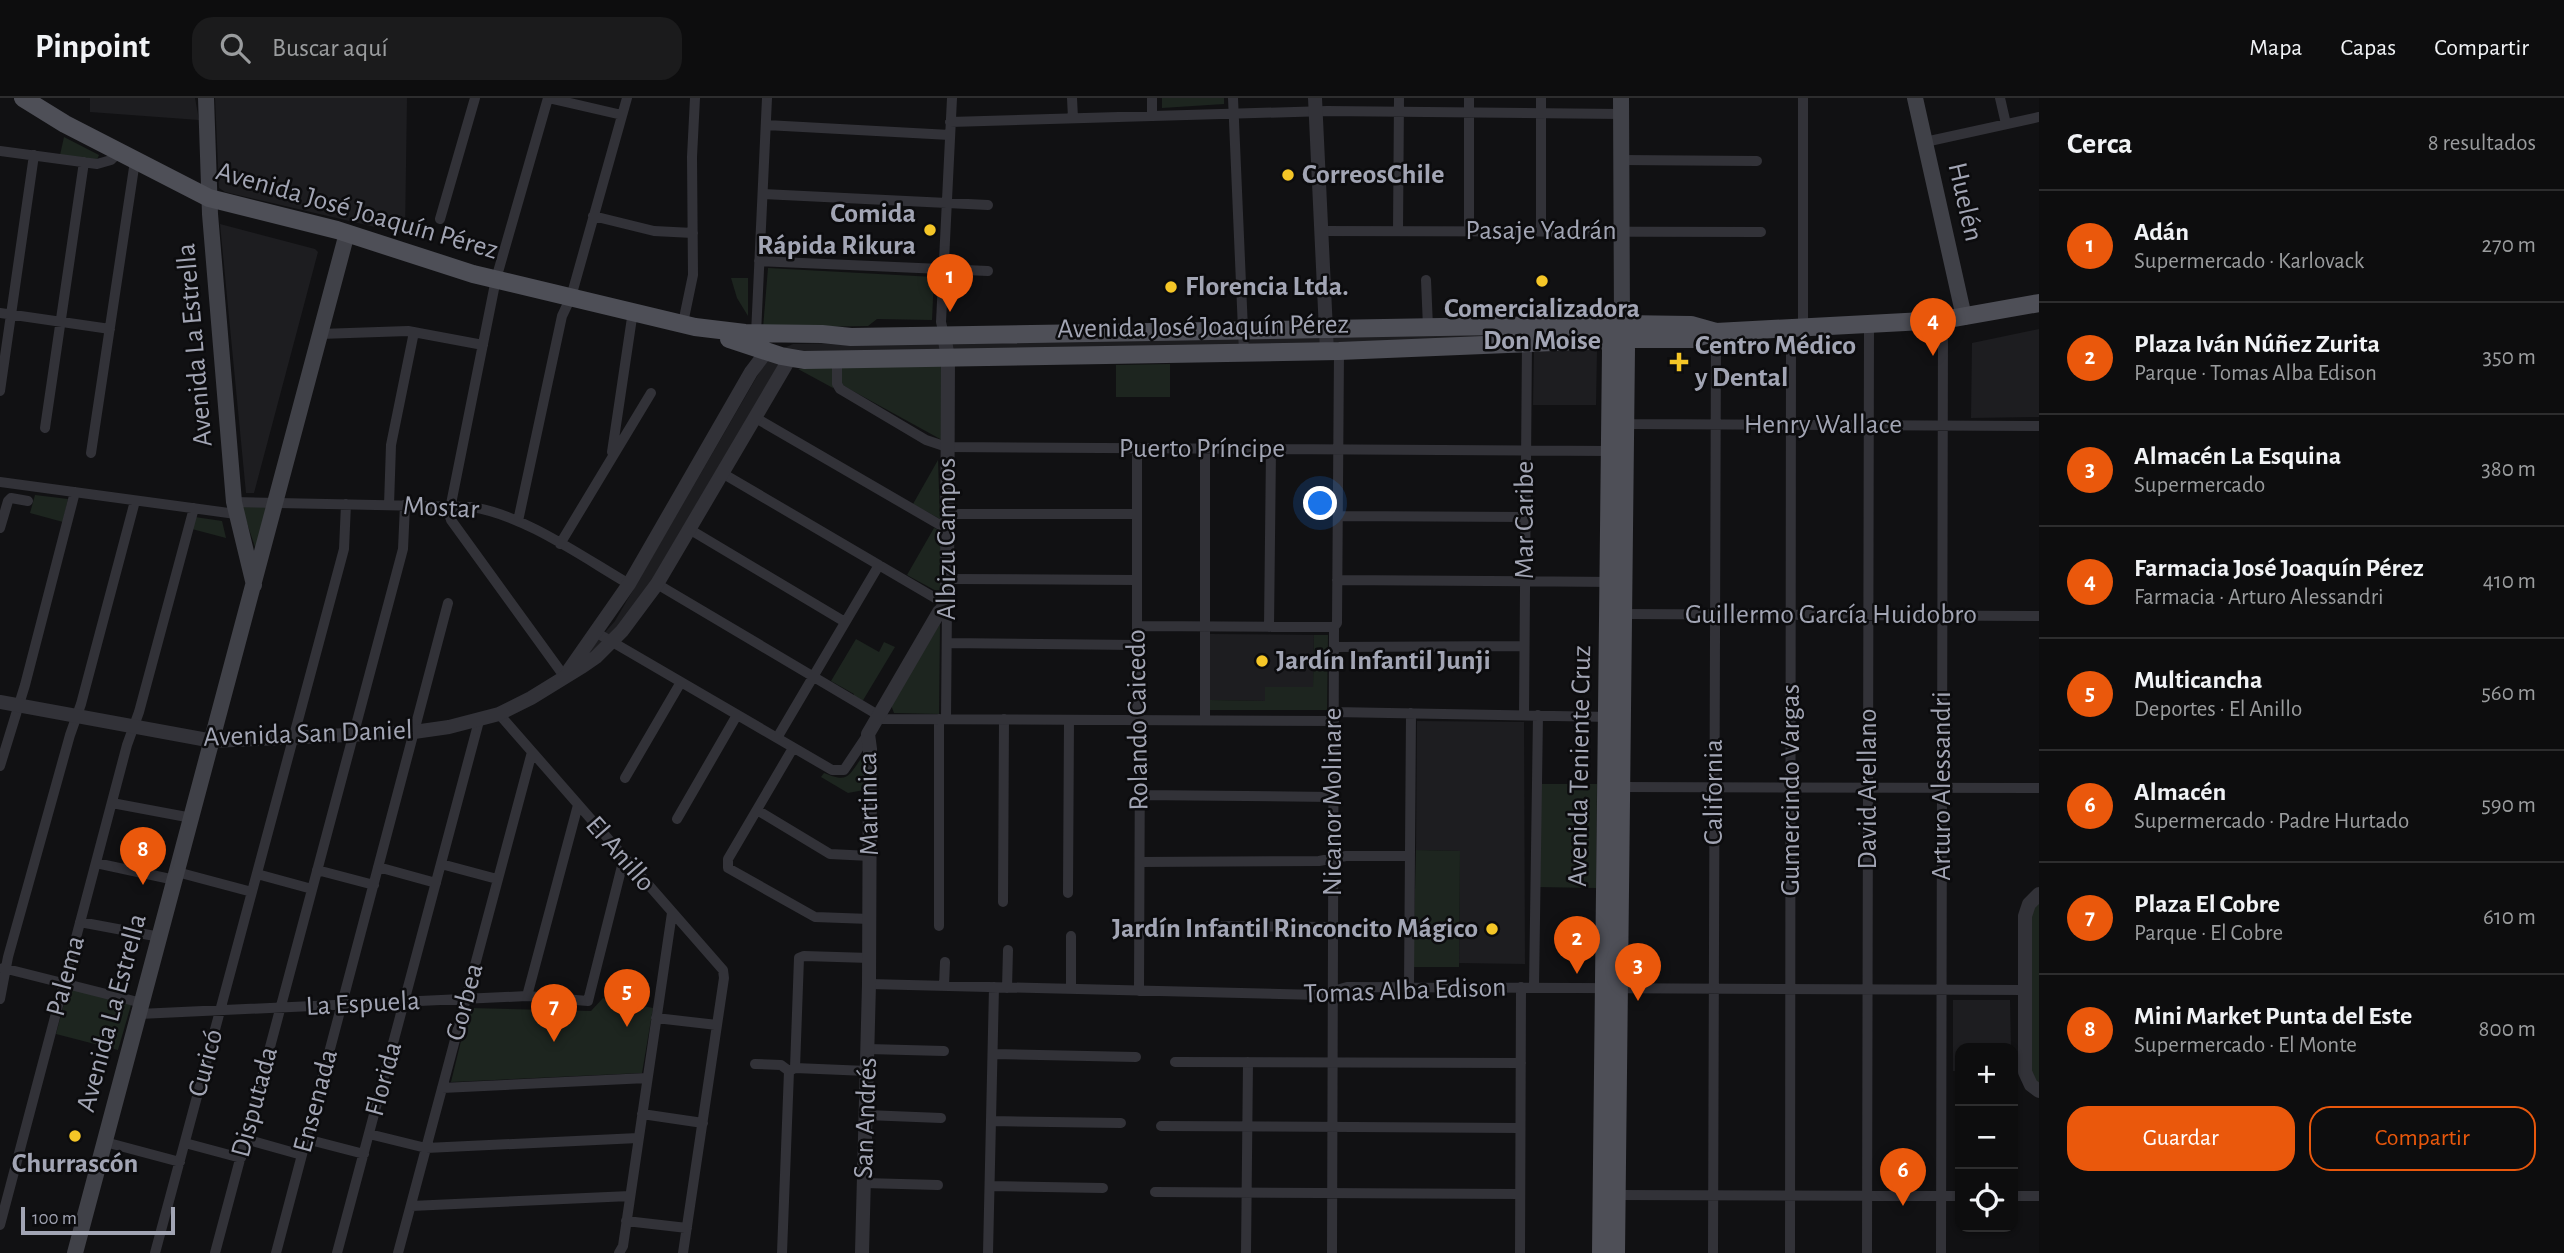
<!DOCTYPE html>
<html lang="es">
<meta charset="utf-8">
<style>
:root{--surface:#0d0d0e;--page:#1b1b1c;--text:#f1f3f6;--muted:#9a9c9e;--line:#2d2d2e;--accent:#ea580c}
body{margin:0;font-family:"Alegreya Sans",sans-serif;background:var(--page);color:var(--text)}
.controls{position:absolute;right:21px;bottom:21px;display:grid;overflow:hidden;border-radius:14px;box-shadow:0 2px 5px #0004}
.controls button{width:63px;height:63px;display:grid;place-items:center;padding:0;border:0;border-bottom:2px solid var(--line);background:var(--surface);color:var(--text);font:35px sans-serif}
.scale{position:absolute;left:21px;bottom:18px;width:154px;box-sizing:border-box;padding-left:7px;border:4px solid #a2a5b4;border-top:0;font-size:19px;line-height:24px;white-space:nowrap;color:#a2a5b4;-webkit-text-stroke:5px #0c0c0e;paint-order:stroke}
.you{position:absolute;left:1321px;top:406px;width:24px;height:24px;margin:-18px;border:5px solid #fff;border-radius:50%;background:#1a73e8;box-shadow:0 0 0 10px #1a73e833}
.badge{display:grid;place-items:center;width:46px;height:46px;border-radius:50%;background:var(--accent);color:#fff;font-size:23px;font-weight:700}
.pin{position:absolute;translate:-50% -58px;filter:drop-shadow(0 2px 4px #0008)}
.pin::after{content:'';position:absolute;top:37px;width:24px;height:21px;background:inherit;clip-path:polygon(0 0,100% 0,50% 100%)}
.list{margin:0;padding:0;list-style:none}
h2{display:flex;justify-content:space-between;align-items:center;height:91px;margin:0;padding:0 28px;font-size:30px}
h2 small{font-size:23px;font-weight:400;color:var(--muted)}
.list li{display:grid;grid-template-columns:46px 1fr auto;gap:21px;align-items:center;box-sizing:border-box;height:112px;padding:0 28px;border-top:2px solid var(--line)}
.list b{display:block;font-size:26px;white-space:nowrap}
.list p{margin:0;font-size:23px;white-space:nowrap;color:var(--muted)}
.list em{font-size:23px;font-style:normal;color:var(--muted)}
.actions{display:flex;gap:14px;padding:21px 28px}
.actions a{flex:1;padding:16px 0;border:2px solid var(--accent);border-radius:21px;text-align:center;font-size:24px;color:var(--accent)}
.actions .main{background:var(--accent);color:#fff}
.icon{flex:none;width:38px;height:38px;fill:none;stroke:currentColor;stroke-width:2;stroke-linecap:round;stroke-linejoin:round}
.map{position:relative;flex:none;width:2039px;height:1155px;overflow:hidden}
header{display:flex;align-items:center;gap:42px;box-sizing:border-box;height:98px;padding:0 35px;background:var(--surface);border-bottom:2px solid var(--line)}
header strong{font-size:33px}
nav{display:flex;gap:38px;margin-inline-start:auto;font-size:24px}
.search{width:490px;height:63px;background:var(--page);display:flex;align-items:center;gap:18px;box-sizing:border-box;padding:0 24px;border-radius:21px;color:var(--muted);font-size:26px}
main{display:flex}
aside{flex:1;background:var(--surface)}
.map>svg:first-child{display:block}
.built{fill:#1d1d20}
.green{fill:#1d251f}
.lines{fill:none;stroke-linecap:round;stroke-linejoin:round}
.minor{stroke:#323238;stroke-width:10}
.tertiary{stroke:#323238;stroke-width:14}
.secondary{stroke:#404148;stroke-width:16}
.primary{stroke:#4e4f57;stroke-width:18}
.poi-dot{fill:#f5c627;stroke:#0c0c0e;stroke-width:2.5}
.labels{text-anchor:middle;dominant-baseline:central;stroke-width:5;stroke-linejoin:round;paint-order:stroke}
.poi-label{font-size:28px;font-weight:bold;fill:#a2a5b4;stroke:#0c0c0e;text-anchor:start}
.street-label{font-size:28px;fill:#a2a5b4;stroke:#0c0c0e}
</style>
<header>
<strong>Pinpoint</strong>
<div class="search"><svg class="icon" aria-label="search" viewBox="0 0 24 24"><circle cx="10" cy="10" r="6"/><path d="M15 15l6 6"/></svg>Buscar aquí</div>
<nav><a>Mapa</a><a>Capas</a><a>Compartir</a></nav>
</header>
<main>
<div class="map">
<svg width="2039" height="1155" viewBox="0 0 2039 1155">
<rect width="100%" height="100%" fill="#111113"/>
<!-- built -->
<path class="built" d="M 90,0 L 195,0 L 199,22 L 90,14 Z
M 215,0 L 407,0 L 405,136 L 225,94 L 219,90 Z
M 220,126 L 315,151 L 318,154 L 254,395 L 246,395 Z
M 1521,231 L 1522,252 L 886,264 L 789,270 L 629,533 L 577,566 L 615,523 L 770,256 L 793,246 Z
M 2039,231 L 2039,319 L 1971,320 L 1972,245 Z
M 1534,251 L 1597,252 L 1596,307 L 1533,307 Z
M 1210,536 L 1314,537 L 1313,589 L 1265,589 L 1265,603 L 1210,602 Z
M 1417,623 L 1524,624 L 1525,866 L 1459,865 L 1460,753 L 1416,752 Z
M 1953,902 L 2010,902 L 2011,950 L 1960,950 L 1960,973 L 1953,973 Z"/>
<!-- green -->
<path class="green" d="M 1162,0 L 1224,0 L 1224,6 L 1162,10 Z
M 64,39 L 99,57 L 97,62 L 60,57 Z
M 768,170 L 934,179 L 932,222 L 877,221 L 868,228 L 763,230 Z
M 731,180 L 748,180 L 748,218 L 737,200 Z
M 1170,266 L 1170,299 L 1116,299 L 1116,267 Z
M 941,267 L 942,342 L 842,287 L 842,270 Z
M 833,268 L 833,290 L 798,271 Z
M 938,362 L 940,421 L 913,406 Z
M 35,397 L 68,401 L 63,424 L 30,415 Z
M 241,407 L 267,407 L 256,452 Z
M 195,419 L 222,423 L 226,440 L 192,431 Z
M 934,430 L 942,433 L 940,495 L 907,477 Z
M 940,526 L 939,616 L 894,615 L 891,607 Z
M 1314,537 L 1328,537 L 1327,612 L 1210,612 L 1210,602 L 1265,603 L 1265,589 L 1313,589 Z
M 856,541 L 879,554 L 884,544 L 895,549 L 862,604 L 853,599 L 854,596 L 831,583 Z
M 862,659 L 864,692 L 848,695 L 821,679 L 824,675 C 848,685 848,679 862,659 Z
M 1537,686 L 1597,686 L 1596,790 L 1536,789 Z
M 1416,752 L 1460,753 L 1459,869 L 1413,869 Z
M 2039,803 L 2039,987 L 2029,973 L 2030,814 Z
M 68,890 L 131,907 L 118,952 L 56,936 Z
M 603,900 L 653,910 L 642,975 L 451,984 L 469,910 L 591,913 Z"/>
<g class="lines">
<!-- minor -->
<path class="minor" d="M 548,0 L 496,181 L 449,416 L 451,422 L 564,578
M 548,0 L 622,17
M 1072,0 L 1073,20
M 1152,0 L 1152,18
M 1233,0 L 1244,255
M 1469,0 L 1469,133
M 2000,0 L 2006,26
M 950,24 L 1327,13 L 1621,16
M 766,27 L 950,37
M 1925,44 L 2039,19
M 0,53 L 97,66 L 111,62 L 119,54
M 1621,62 L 1757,63
M 763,96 L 988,107
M 593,118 L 654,133 L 693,135
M 440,121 L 475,0
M 1321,133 L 1761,134
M 1398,133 L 1399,0
M 1541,133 L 1541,0
M 759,163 L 988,173
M 1426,182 L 1428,229
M 0,215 L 110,231
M 683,225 L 693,177 L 692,59 L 695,0
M 1803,229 L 1803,0
M 320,236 L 408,233 L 483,247
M 756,236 L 767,0
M 944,237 L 941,224 L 952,0
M 837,262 L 837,286 L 840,291 L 926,342 L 947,349 L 1610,353
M 0,293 L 34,57
M 754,319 L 947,431
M 1623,324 L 1625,326 L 2039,328
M 45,330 L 84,64
M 1137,350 L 1137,606 L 1140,639 L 1139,893
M 1205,351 L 1205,622
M 612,354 L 633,213
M 91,355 L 135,63
M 722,375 L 947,507 L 946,621
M 0,384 L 236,416
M 234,404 L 471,409 C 523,416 584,460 629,486
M 389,407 L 391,347 L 414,234
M 947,416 L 1137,416
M 1338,418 L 1525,419
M 518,423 L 562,218 L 571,199 L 627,0
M 0,430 L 8,403 L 11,400 L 28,403
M 689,431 L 845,524
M 560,446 L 651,295
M 947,481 L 1137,482
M 1337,482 L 1614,484
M 657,486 L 878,617
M 1623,516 L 2039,518
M 1137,528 L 1334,529
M 1269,529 L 1271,351
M 597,535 L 832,672 L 844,672 L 868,636
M 947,545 L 1137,547
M 1334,549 L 1524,548
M 1334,614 L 1612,619
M 499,616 L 723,872 L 724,880 L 683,1155
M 1524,617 L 1527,242
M 877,621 L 1334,623
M 777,640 L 879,467
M 793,650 L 728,761 L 728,770 L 815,819 L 870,821
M 0,668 L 25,587 L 75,394
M 625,680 L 681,584
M 1621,689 L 2039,690
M 1140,697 L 1333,699
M 112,705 L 192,720
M 757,712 L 830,756 L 870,758
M 677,721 L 737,617
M 1140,764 L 1319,763 L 1346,758 L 1410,758
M 96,765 L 175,782
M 441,766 L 497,781
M 378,769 L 436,785
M 317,772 L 374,787
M 177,774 L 252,794
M 257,776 L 312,791
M 1068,795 L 1069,622
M 1003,804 L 1004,621
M 80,824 L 160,839
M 939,828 L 939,621
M 1209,828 L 1333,829
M 3,870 L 142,905
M 869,886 L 1319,897 L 1347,889 L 2025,892
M 944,888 L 945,864
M 1409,889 L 1411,615
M 1534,889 L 1538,617
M 1007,890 L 1008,852
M 1071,891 L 1071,838
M 527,898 L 578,707
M 0,901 L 8,859 L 70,637 L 81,606 L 135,403
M 139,916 L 527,898 L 588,903 L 624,760
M 656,920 L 717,927
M 868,951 L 944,953
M 993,956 L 1136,959
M 1175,964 L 1521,965
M 755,966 L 781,967 L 789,973 L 795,970 L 867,973
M 795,970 L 799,860 L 804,858 L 870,860
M 442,990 L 647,980
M 642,1016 L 703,1025
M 866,1017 L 941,1020
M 991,1023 L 1121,1025
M 1161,1028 L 1520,1030
M 369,1036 L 426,1050 L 638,1040
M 245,1041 L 302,1057
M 306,1041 L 364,1056
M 105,1044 L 180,1064
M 185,1045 L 241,1060
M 864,1085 L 938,1087
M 990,1088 L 1103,1090
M 1155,1094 L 1520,1096
M 1617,1097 L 1960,1098
M 2013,1098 L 2039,1098
M 411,1108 L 630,1098
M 626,1123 L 687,1130
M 0,1127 L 127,647 L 139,614 L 194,410
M 155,1155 L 344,451 L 346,406
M 215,1155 L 403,451 L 405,407
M 276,1155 L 448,505
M 337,1155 L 479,623
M 398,1155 L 532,654
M 619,1155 L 623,1148 L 672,815
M 782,1155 L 789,973
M 988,1155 L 994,889
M 1246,1155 L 1248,964
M 1332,1155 L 1334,529 L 1337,525 L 1339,253
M 1520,1155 L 1521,889
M 1713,1155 L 1716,234
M 1790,1155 L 1791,229
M 1867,1155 L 1869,227
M 1941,1155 L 1943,222"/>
<!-- tertiary -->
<path class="tertiary" d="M 1315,0 L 1327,254
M 569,572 L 629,486 L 751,274 L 767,253
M 0,604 L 213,643 L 414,634 L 449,629 L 499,616 L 531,600 L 583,568 L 596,559 L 622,533 L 657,486 L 790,260
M 2039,796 L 2029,806 L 2025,818 L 2025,974 L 2031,987 L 2039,993
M 862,1155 L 869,886 L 870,651 L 868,636 L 939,514 L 947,507 L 948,260 L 944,237"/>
<!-- secondary -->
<path class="secondary" d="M 206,0 L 210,116 L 234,404 L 254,487
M 1621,0 L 1622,226
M 1915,0 L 1964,219
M 75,1155 L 347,135"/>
<!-- primary -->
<path class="primary" d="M 23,0 L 65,26 L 209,100 L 337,132 L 473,176 L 695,229 L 745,235 L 822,236 L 851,239 L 1622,226 L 1691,227 L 1716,234
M 729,241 L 781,258 L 804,262 L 1339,253 L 1626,241 L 1692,241 L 1716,234 L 1943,222 L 2039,205
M 1601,1155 L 1611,251 L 1611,243 L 1616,235
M 1616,1155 L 1626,251 L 1624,233"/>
</g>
<!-- markers -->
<g class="poi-dot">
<circle cx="1288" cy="77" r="7"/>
<circle cx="930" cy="132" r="7"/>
<circle cx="1542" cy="183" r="7"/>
<circle cx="1171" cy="189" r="7"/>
<path d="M1675.5 253.5h7v7h7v7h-7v7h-7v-7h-7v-7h7z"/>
<circle cx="1262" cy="563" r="7"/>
<circle cx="1492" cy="831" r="7"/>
<circle cx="75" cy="1038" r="7"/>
</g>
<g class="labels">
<!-- poi labels -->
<g class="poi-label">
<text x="1302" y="77">CorreosChile</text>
<text x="916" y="116" text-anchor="end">Comida<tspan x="916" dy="32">Rápida Rikura</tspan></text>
<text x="1185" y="189">Florencia Ltda.</text>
<text x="1542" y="211" text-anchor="middle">Comercializadora<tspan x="1542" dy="32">Don Moise</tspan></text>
<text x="1695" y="248">Centro Médico<tspan x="1695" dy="32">y Dental</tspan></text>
<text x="1276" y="563">Jardín Infantil Junji</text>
<text x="1478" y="831" text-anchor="end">Jardín Infantil Rinconcito Mágico</text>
<text x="75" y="1066" text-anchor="middle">Churrascón</text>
</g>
<!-- street labels -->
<g class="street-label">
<text transform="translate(1965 104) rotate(77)">Huelén</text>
<text transform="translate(357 113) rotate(16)">Avenida José Joaquín Pérez</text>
<text x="1541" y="133">Pasaje Yadrán</text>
<text transform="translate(1203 229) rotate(-1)">Avenida José Joaquín Pérez</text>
<text transform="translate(195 247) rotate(-95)">Avenida La Estrella</text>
<text x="1823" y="327">Henry Wallace</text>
<text x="1202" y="351">Puerto Príncipe</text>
<text transform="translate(441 410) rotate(3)">Mostar</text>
<text transform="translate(1525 422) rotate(-90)">Mar Caribe</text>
<text transform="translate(947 441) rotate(-90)">Albizu Campos</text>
<text x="1831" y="517">Guillermo García Huidobro</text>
<text transform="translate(1138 622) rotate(-91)">Rolando Caicedo</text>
<text transform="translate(308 636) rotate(-2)">Avenida San Daniel</text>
<text transform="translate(1580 668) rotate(-89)">Avenida Teniente Cruz</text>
<text transform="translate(1942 688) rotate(-90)">Arturo Alessandri</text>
<text transform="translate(1868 691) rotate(-90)">David Arellano</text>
<text transform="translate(1791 692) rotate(-90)">Gumercindo Vargas</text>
<text transform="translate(1714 694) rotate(-90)">California</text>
<text transform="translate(1333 704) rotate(-90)">Nicanor Molinare</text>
<text transform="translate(869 706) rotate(-91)">Martinica</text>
<text transform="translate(620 756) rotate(49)">El Anillo</text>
<text transform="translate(66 878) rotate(-75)">Palema</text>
<text transform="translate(1405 893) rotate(-2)">Tomas Alba Edison</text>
<text transform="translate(465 904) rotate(-75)">Gorbea</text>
<text transform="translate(363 906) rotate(-3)">La Espuela</text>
<text transform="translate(112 915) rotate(-75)">Avenida La Estrella</text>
<text transform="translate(206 965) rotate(-75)">Curicó</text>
<text transform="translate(384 981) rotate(-75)">Florida</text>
<text transform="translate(316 1003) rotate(-75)">Ensenada</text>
<text transform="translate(255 1004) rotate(-75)">Disputada</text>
<text transform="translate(866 1020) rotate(-88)">San Andrés</text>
</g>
</g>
</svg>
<div class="controls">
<button>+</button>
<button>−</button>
<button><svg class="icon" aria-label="locate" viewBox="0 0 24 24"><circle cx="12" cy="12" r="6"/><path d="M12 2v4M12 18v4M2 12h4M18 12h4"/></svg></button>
</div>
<div class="scale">100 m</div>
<div class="you"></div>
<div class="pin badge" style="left:950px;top:214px">1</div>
<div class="pin badge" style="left:1577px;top:876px">2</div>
<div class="pin badge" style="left:1638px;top:903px">3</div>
<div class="pin badge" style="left:1933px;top:258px">4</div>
<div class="pin badge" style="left:627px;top:929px">5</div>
<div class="pin badge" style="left:1903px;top:1108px">6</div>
<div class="pin badge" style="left:554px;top:944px">7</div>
<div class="pin badge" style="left:143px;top:787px">8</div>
</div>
<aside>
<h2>Cerca<small>8 resultados</small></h2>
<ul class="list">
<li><span class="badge">1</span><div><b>Adán</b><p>Supermercado · Karlovack</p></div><em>270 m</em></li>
<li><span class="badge">2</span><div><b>Plaza Iván Núñez Zurita</b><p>Parque · Tomas Alba Edison</p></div><em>350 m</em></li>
<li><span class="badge">3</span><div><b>Almacén La Esquina</b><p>Supermercado</p></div><em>380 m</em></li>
<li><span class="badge">4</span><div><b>Farmacia José Joaquín Pérez</b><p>Farmacia · Arturo Alessandri</p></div><em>410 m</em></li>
<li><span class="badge">5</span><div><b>Multicancha</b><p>Deportes · El Anillo</p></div><em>560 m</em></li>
<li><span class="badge">6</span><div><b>Almacén</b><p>Supermercado · Padre Hurtado</p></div><em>590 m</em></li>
<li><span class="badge">7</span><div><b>Plaza El Cobre</b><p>Parque · El Cobre</p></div><em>610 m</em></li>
<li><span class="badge">8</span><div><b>Mini Market Punta del Este</b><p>Supermercado · El Monte</p></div><em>800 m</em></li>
</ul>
<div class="actions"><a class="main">Guardar</a><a>Compartir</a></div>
</aside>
</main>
